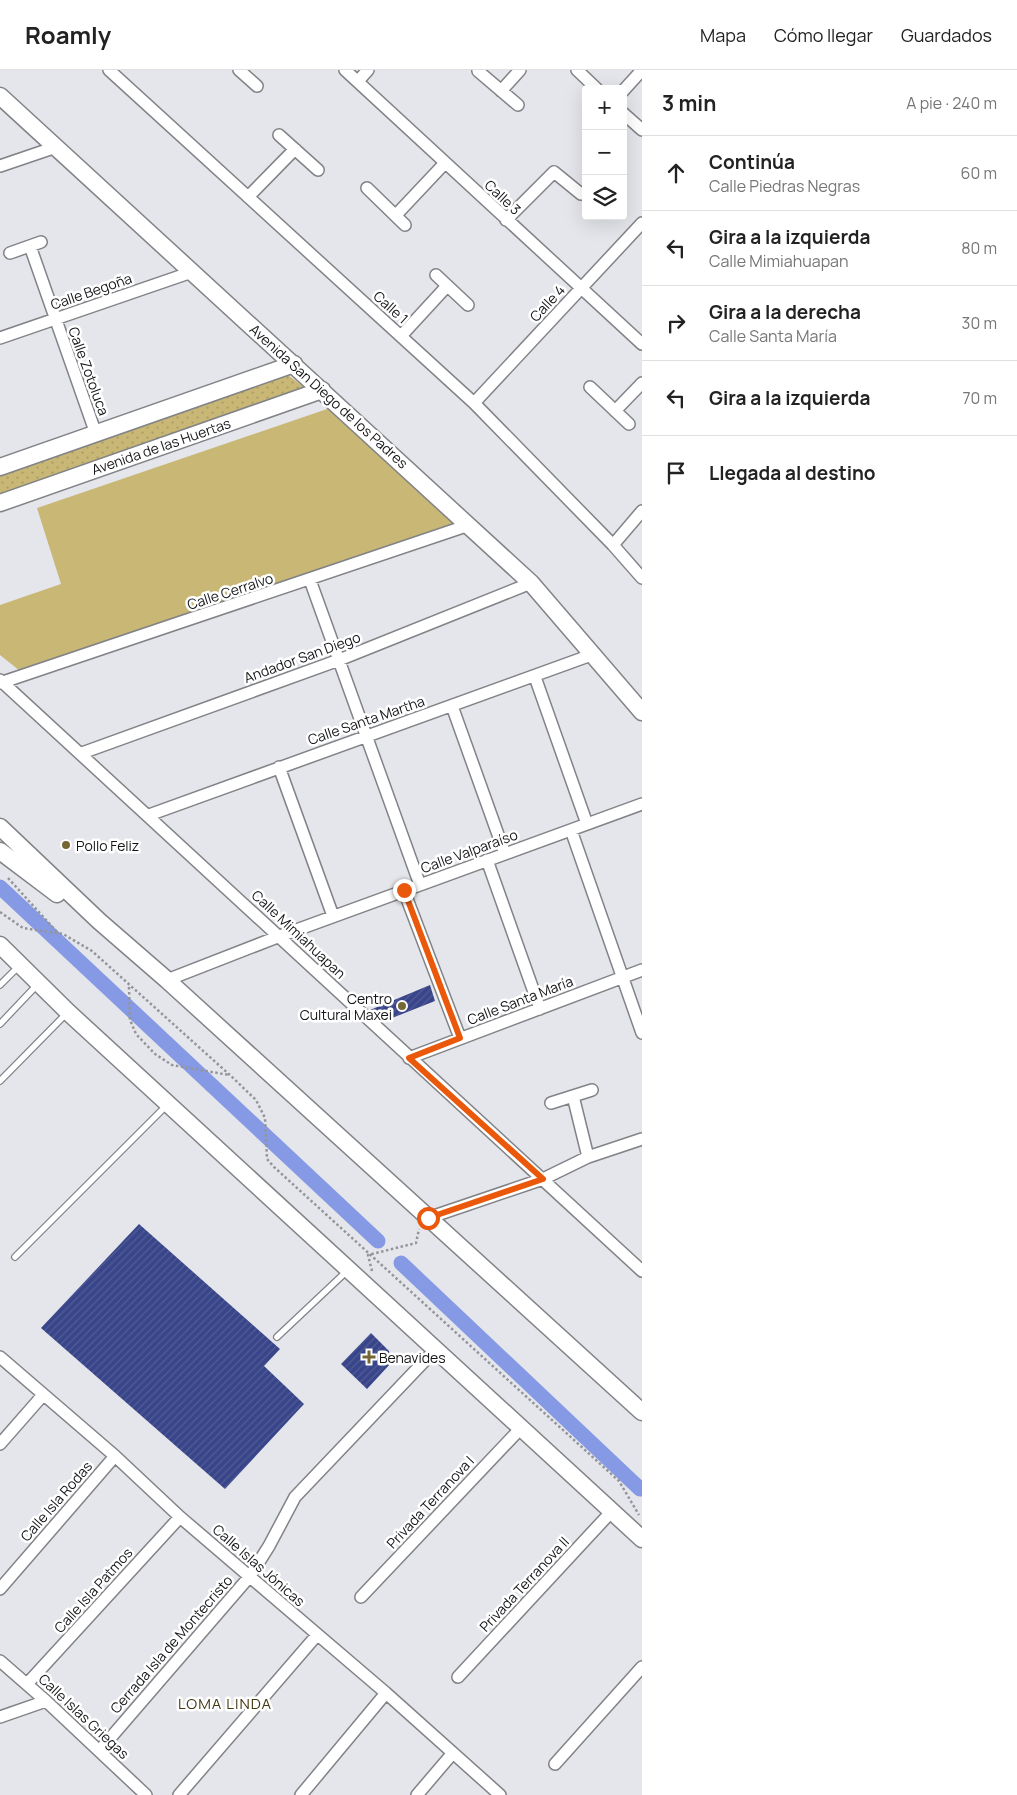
<!DOCTYPE html>
<html lang="es">
<meta charset="utf-8">
<style>
:root{--surface:#fff;--page:#f2f2f2;--text:#222;--muted:#767676;--line:#e0e0e0}
body{margin:0;font-family:Manrope,sans-serif;background:var(--page);color:var(--text)}
.controls{position:absolute;right:15px;top:15px;display:grid;overflow:hidden;border-radius:5px;box-shadow:0 5px 20px #0002}
.controls button{width:45px;height:45px;display:grid;place-items:center;padding:0;border:0;border-bottom:1px solid var(--line);background:var(--surface);color:var(--text);font:25px sans-serif}
.stop{position:absolute;width:15px;height:15px;margin:-11px;border:4px solid #ea580c;border-radius:50%;background:#fff}
.stop.end{background:#ea580c;border-color:#fff;box-shadow:0 1px 5px #0008}
.list{margin:0;padding:0;list-style:none}
h2{display:flex;justify-content:space-between;align-items:center;height:65px;margin:0;padding:0 20px;font-size:21px}
h2 small{font-size:16px;font-weight:400;color:var(--muted)}
.list li{display:grid;grid-template-columns:32px 1fr auto;gap:15px;align-items:center;box-sizing:border-box;height:75px;padding:0 20px;border-top:1px solid var(--line)}
.list b{display:block;font-size:19px;white-space:nowrap}
.list p{margin:0;font-size:16px;white-space:nowrap;color:var(--muted)}
.list em{font-size:16px;font-style:normal;color:var(--muted)}
.icon{flex:none;width:28px;height:28px;fill:none;stroke:currentColor;stroke-width:2;stroke-linecap:round;stroke-linejoin:round}
.map{position:relative;flex:none;width:642px;height:1725px;overflow:hidden}
header{display:flex;align-items:center;gap:30px;box-sizing:border-box;height:70px;padding:0 25px;background:var(--surface);border-bottom:1px solid var(--line)}
header strong{font-size:24px}
nav{display:flex;gap:28px;margin-inline-start:auto;font-size:18px}
main{display:flex}
aside{flex:1;background:var(--surface)}
.map>svg:first-child{display:block}
.grass{fill:#c9b776}
.park{fill:url(#park-dots)}
.lines{fill:none;stroke-linecap:round;stroke-linejoin:round}
.canal{stroke:#8699e5;stroke-width:15}
.building{fill:url(#building-hatch)}
.lane-casing{stroke:#818387;stroke-width:8}
.street-casing{stroke:#818387;stroke-width:14}
.secondary-casing{stroke:#818387;stroke-width:19}
.path{stroke:#939599;stroke-width:2.5;stroke-dasharray:2.5 2.5;stroke-linecap:butt}
.lane{stroke:#fff;stroke-width:5.5}
.street{stroke:#fff;stroke-width:11}
.secondary{stroke:#fff;stroke-width:16}
.route{stroke:#ea580c;stroke-width:6}
.poi-dot{fill:#766835;stroke:#fff;stroke-width:2}
.labels{text-anchor:middle;dominant-baseline:central;stroke-width:5;stroke-linejoin:round;paint-order:stroke}
.street-label{font-size:14px;fill:#141517;stroke:#fff}
.poi-label{font-size:14px;fill:#141517;stroke:#fff;text-anchor:start}
.neighbourhood-label{font-size:15px;letter-spacing:1px;fill:#43380f;stroke:#fff}
</style>
<header>
<strong>Roamly</strong>
<nav><a>Mapa</a><a>Cómo llegar</a><a>Guardados</a></nav>
</header>
<main>
<div class="map">
<svg width="642" height="1725" viewBox="0 0 642 1725">
<defs>
<pattern id="park-dots" width="8" height="8" patternUnits="userSpaceOnUse" patternTransform="scale(1.25)"><rect width="8" height="8" fill="#c9b776"/><path d="M2 2h.1M6 6h.1" fill="none" stroke="#ac9c65" stroke-width="1.8" stroke-linecap="round"/></pattern>
<pattern id="building-hatch" width="6" height="6" patternUnits="userSpaceOnUse" patternTransform="scale(1.25)"><rect width="6" height="6" fill="#38458a"/><path d="M-1 1l2-2M0 6l6-6M5 7l2-2" fill="none" stroke="#525c93"/></pattern>
</defs>
<rect width="100%" height="100%" fill="#e4e6eb"/>
<!-- grass -->
<path class="grass" d="M 333,337 L 459,453 L 20,601 L 0,585 L 0,535 L 61,514 L 37,438 Z"/>
<!-- park -->
<path class="park" d="M 285,303 L 307,319 L 0,425 L 0,403 Z"/>
<g class="lines">
<!-- canal -->
<path class="canal" d="M 0,817 L 378,1171
M 401,1193 L 640,1419"/>
</g>
<!-- building -->
<path class="building" d="M 430,915 L 435,931 L 382,952 L 370,940 Z
M 139,1154 L 280,1279 L 264,1296 L 304,1334 L 225,1419 L 41,1258 Z
M 371,1263 L 389,1281 L 391,1293 L 367,1319 L 341,1294 Z"/>
<g class="lines">
<!-- lane casing -->
<g class="lane-casing">
<path id="lane" d="M 0,915 L 19,896
M 0,954 L 37,915
M 0,1011 L 67,943
M 15,1187 L 167,1035
M 277,1267 L 347,1201"/>
</g>
<!-- street casing -->
<g class="street-casing">
<path id="street" d="M 109,0 L 474,333 L 613,475 L 642,508
M 239,0 L 257,16
M 345,0 L 642,274
M 577,0 L 597,19
M 478,1 L 518,35
M 358,11 L 368,0
M 501,21 L 520,0
M 623,21 L 642,0
M 623,43 L 642,60
M 279,65 L 318,100
M 0,96 L 56,77
M 367,118 L 405,155
M 248,127 L 295,79
M 396,145 L 445,93
M 506,150 L 554,102 L 581,124
M 30,176 L 96,364
M 10,183 L 41,172
M 436,205 L 468,235
M 401,266 L 447,216
M 0,268 L 192,202
M 590,317 L 629,354
M 474,333 L 642,153
M 615,341 L 642,313
M 613,475 L 642,441
M 310,510 L 420,815
M 535,607 L 587,754
M 0,610 L 642,1201
M 0,613 L 469,455
M 452,636 L 505,784
M 82,683 L 339,590 L 531,513
M 279,697 L 333,846
M 149,745 L 594,584
M 571,760 L 642,963
M 487,790 L 540,939
M 404,821 L 460,968
M 167,910 L 280,866 L 642,734
M 409,988 L 642,900
M 573,1026 L 588,1087
M 551,1033 L 592,1020
M 428,1148 L 543,1109 L 588,1087 L 642,1069
M 0,1287 L 115,1386 L 180,1447 L 386,1623 L 500,1725
M 0,1374 L 43,1325
M 0,1519 L 115,1386
M 361,1527 L 521,1358
M 0,1591 L 46,1631 L 146,1725
M 458,1607 L 612,1441
M 27,1614 L 180,1447
M 0,1647 L 46,1631
M 100,1680 L 250,1506 L 269,1476 L 295,1427 L 435,1280
M 555,1694 L 642,1597
M 179,1725 L 317,1565
M 301,1725 L 386,1623
M 417,1725 L 452,1684"/>
</g>
<!-- secondary casing -->
<g class="secondary-casing">
<path id="secondary" d="M 0,26 L 531,513 L 642,642
M 0,397 L 294,294
M 0,433 L 322,320
M 0,757 L 99,851 L 167,910 L 642,1342
M 0,781 L 57,824
M 0,875 L 68,942 L 642,1469"/>
</g>
<!-- path -->
<path class="path" d="M 8,808 L 57,862
M 0,842 L 23,858 L 63,864 L 92,881 L 231,1006 L 256,1030 L 265,1048 L 267,1089 L 274,1097 L 619,1411 L 639,1445
M 129,917 L 130,950 L 136,964 L 155,984 L 172,995 L 229,1005
M 372,1201 L 368,1185 L 416,1173 L 419,1159"/>
<!-- lane -->
<use href="#lane" class="lane"/>
<!-- street -->
<use href="#street" class="street"/>
<!-- secondary -->
<use href="#secondary" class="secondary"/>
</g>
<g class="lines">
<!-- route -->
<path class="route" d="M 404,820 L 460,968 L 409,988 L 543,1109 L 428,1148"/>
</g>
<!-- markers -->
<g class="poi-dot">
<circle cx="66" cy="775" r="5"/>
<circle cx="402" cy="936" r="5"/>
<path d="M366.5 1279.5h5v5h5v5h-5v5h-5v-5h-5v-5h5z"/>
</g>
<g class="labels">
<!-- street labels -->
<g class="street-label">
<text transform="translate(503 127) rotate(43)">Calle 3</text>
<text transform="translate(91 221) rotate(-19)">Calle Begoña</text>
<text transform="translate(547 233) rotate(-47)">Calle 4</text>
<text transform="translate(391 237) rotate(42)">Calle 1</text>
<text transform="translate(89 301) rotate(70)">Calle Zotoluca</text>
<text transform="translate(329 326) rotate(42)">Avenida San Diego de los Padres</text>
<text transform="translate(161 376) rotate(-19)">Avenida de las Huertas</text>
<text transform="translate(230 521) rotate(-18)">Calle Cerralvo</text>
<text transform="translate(302 587) rotate(-20)">Andador San Diego</text>
<text transform="translate(366 650) rotate(-19)">Calle Santa Martha</text>
<text transform="translate(469 781) rotate(-20)">Calle Valparaíso</text>
<text transform="translate(299 864) rotate(43)">Calle Mimiahuapan</text>
<text transform="translate(520 930) rotate(-21)">Calle Santa María</text>
<text transform="translate(56 1431) rotate(-49)">Calle Isla Rodas</text>
<text transform="translate(430 1432) rotate(-47)">Privada Terranova I</text>
<text transform="translate(259 1495) rotate(41)">Calle Islas Jónicas</text>
<text transform="translate(524 1514) rotate(-47)">Privada Terranova II</text>
<text transform="translate(93 1520) rotate(-48)">Calle Isla Patmos</text>
<text transform="translate(171 1574) rotate(-49)">Cerrada Isla de Montecristo</text>
<text transform="translate(84 1646) rotate(43)">Calle Islas Griegas</text>
</g>
<!-- poi labels -->
<g class="poi-label">
<text x="76" y="775">Pollo Feliz</text>
<text x="392" y="928" text-anchor="end">Centro<tspan x="392" dy="16">Cultural Maxei</tspan></text>
<text x="379" y="1287">Benavides</text>
</g>
<!-- neighbourhood labels -->
<g class="neighbourhood-label">
<text x="225" y="1633">LOMA LINDA</text>
</g>
</g>
</svg>
<div class="controls">
<button>+</button>
<button>−</button>
<button><svg class="icon" aria-label="layers" viewBox="0 0 24 24"><path d="M12 4l9 5-9 5-9-5zM3 14l9 5 9-5"/></svg></button>
</div>
<div class="stop" style="left:428px;top:1148px"></div>
<div class="stop end" style="left:404px;top:820px"></div>
</div>
<aside>
<h2>3 min<small>A pie · 240 m</small></h2>
<ul class="list">
<li><svg class="icon" aria-label="ahead" viewBox="0 0 24 24"><path d="M12 20V5M6 11l6-6 6 6"/></svg><div><b>Continúa</b><p>Calle Piedras Negras</p></div><em>60 m</em></li>
<li><svg class="icon" aria-label="left" viewBox="0 0 24 24"><path d="M17 20v-9H6M10 6l-5 5 5 5"/></svg><div><b>Gira a la izquierda</b><p>Calle Mimiahuapan</p></div><em>80 m</em></li>
<li><svg class="icon" aria-label="right" viewBox="0 0 24 24"><path d="M7 20v-9h11M14 6l5 5-5 5"/></svg><div><b>Gira a la derecha</b><p>Calle Santa María</p></div><em>30 m</em></li>
<li><svg class="icon" aria-label="left" viewBox="0 0 24 24"><path d="M17 20v-9H6M10 6l-5 5 5 5"/></svg><div><b>Gira a la izquierda</b></div><em>70 m</em></li>
<li><svg class="icon" aria-label="arrive" viewBox="0 0 24 24"><path d="M6 21V4h12l-3 4 3 4H6"/></svg><div><b>Llegada al destino</b></div></li>
</ul>
</aside>
</main>
